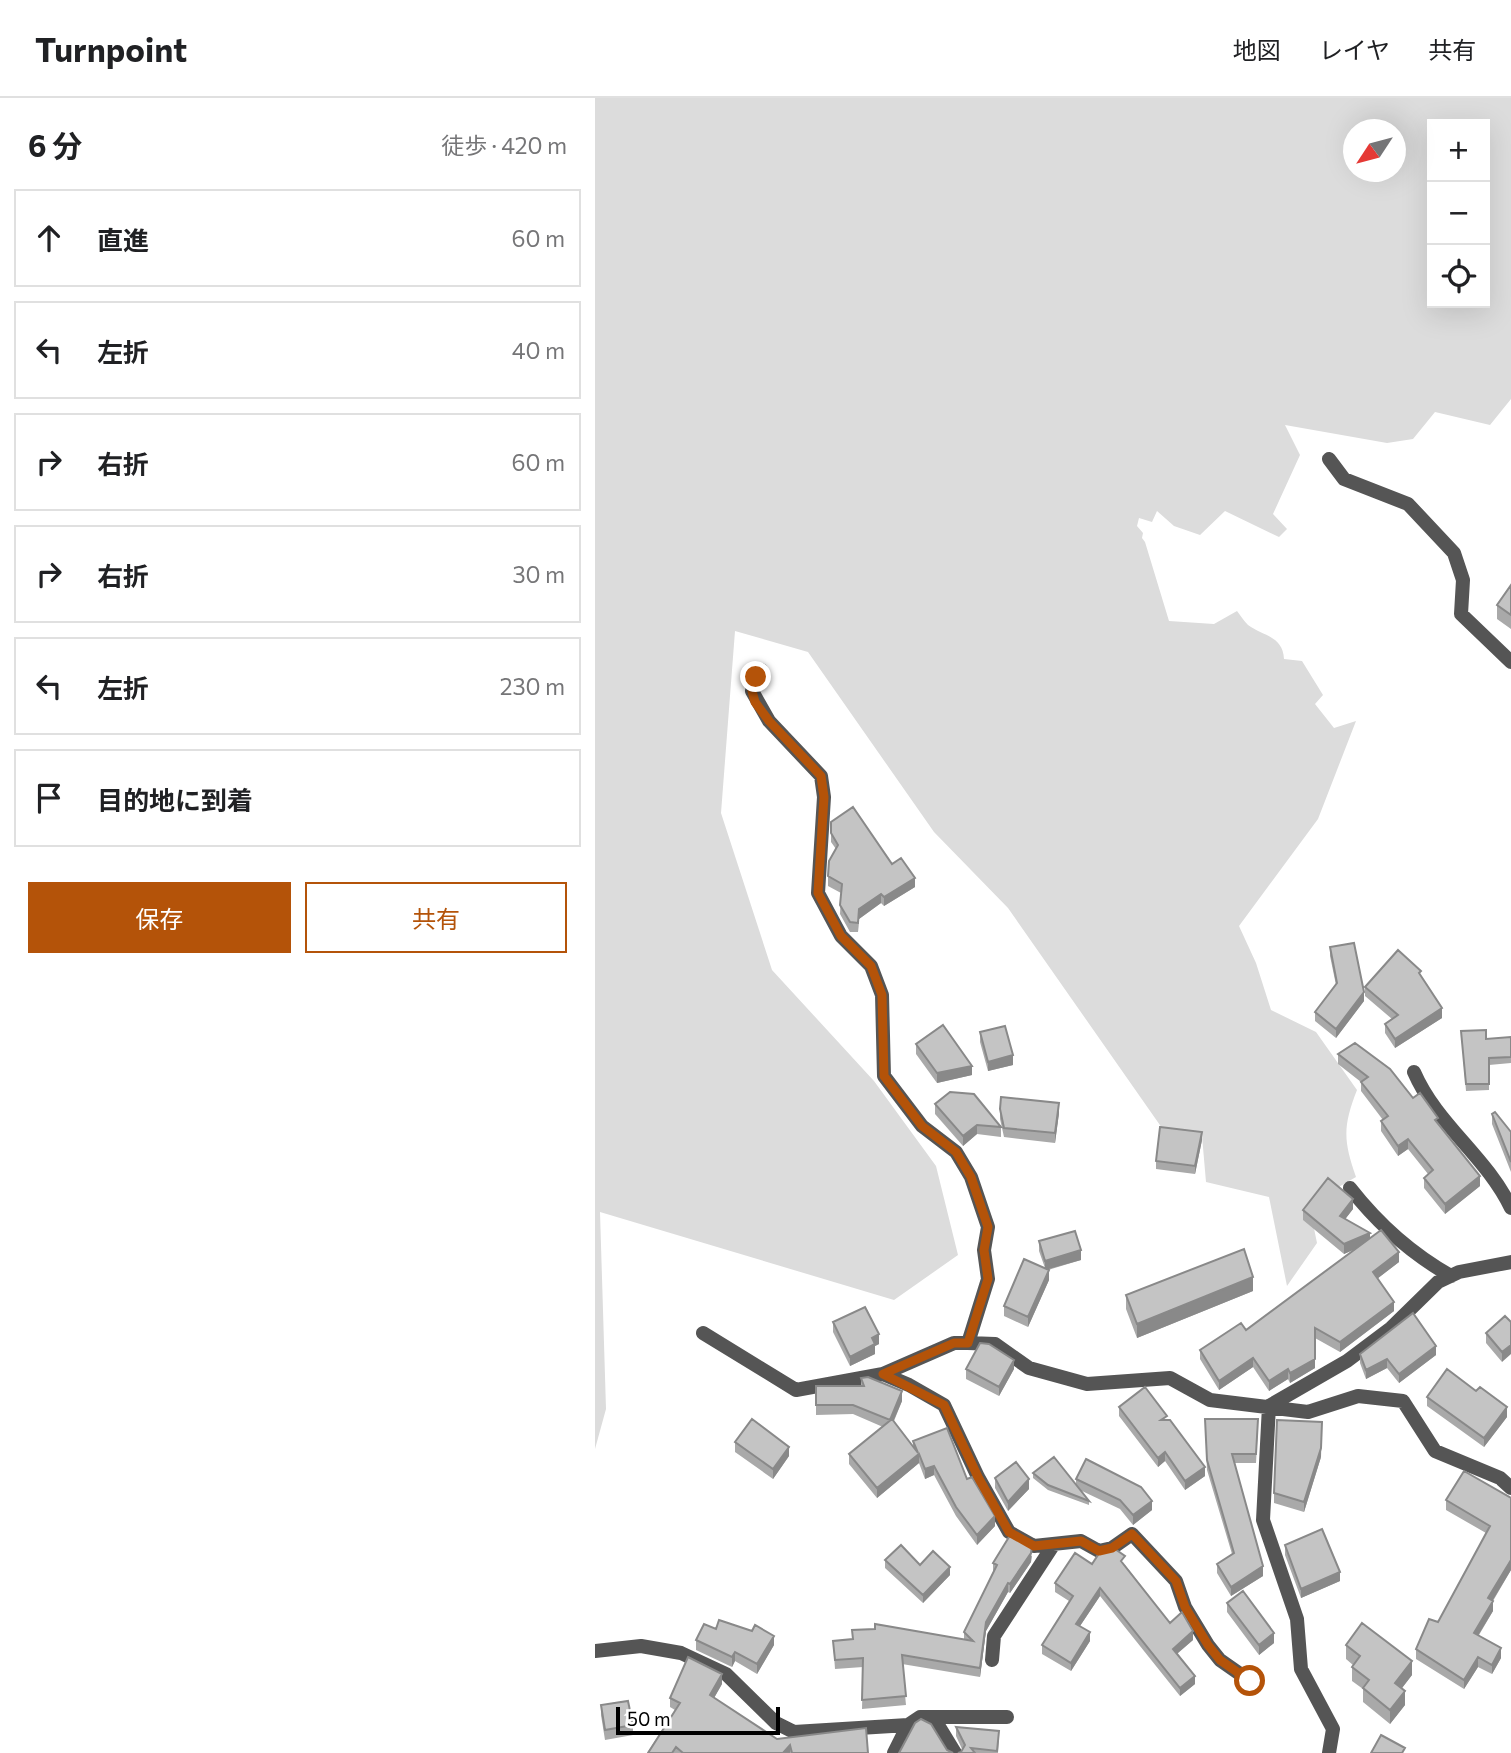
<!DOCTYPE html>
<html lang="ja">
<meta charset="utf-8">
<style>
:root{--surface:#fff;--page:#f6f6f6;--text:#202124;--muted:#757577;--line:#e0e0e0;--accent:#b45309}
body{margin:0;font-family:Commissioner,"Noto Sans JP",sans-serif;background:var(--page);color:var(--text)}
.controls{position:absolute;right:21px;top:21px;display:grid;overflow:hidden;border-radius:0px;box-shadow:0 7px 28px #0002}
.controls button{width:63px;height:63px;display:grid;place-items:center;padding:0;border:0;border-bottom:2px solid var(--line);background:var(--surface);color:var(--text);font:35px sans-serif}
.compass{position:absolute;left:748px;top:21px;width:63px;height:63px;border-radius:50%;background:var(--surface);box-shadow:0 7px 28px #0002;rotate:234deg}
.scale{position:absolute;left:21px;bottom:18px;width:164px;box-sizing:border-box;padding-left:7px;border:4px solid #000;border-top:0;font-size:19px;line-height:24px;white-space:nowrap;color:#000;-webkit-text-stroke:5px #fff;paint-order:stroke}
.stop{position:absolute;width:21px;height:21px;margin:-16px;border:5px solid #b45309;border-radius:50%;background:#fff}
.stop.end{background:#b45309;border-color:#fff;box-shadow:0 2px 7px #0008}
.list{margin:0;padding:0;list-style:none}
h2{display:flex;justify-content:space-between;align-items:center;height:91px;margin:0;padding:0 28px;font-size:30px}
h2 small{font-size:23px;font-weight:400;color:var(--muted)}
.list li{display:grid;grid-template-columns:46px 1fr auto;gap:21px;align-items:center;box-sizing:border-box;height:98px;margin:0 14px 14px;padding:0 14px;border:2px solid var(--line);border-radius:0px}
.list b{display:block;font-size:26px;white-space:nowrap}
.list em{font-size:23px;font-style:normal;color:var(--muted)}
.actions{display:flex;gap:14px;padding:21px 28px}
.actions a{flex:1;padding:16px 0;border:2px solid var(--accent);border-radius:0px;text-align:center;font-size:24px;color:var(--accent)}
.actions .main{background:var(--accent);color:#fff}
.icon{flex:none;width:38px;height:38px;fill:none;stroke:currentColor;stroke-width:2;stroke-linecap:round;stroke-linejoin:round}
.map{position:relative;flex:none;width:916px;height:1655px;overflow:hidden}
header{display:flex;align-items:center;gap:42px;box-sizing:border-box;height:98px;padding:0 35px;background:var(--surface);border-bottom:2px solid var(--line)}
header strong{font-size:33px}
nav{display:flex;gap:38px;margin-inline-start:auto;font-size:24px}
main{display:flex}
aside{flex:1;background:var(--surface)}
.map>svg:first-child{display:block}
.green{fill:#dcdcdc;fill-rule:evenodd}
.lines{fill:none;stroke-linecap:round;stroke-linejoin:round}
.minor{stroke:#555;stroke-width:14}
.wall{fill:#a9a9a9}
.shaded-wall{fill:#898989}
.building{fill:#c4c4c4;stroke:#898989;stroke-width:2}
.route{stroke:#b45309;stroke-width:9}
</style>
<header>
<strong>Turnpoint</strong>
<nav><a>地図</a><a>レイヤ</a><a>共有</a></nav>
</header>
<main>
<aside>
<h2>6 分<small>徒歩 · 420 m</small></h2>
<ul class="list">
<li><svg class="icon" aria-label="ahead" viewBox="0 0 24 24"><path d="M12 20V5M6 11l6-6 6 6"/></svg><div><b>直進</b></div><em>60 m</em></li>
<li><svg class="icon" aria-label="left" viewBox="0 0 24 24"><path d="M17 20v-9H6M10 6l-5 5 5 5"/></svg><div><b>左折</b></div><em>40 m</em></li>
<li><svg class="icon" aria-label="right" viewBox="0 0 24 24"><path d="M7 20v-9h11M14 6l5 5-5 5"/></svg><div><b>右折</b></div><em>60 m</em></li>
<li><svg class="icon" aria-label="right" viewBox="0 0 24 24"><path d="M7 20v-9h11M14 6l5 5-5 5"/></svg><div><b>右折</b></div><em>30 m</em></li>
<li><svg class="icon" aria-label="left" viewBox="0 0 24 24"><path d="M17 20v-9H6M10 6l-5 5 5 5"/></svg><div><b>左折</b></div><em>230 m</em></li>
<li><svg class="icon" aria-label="arrive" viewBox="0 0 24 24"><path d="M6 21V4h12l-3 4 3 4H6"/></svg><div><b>目的地に到着</b></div></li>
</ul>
<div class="actions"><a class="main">保存</a><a>共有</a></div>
</aside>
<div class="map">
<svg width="916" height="1655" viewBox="0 0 916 1655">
<rect width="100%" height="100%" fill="#fff"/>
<!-- green -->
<path class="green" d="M 0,0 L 916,0 L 916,301 L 895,327 L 840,314 L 818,341 L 792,345 L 690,327 L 705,357 L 678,416 L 692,431 L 684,439 L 630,413 L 605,437 L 579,428 L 562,413 L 557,424 L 544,420 L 542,428 L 548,435 L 547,440 L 550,444 L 574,523 L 619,526 L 642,513 C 645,517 649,523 653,527 C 668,538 688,538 689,561 L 707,563 L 728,597 L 720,606 L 739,630 L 761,623 L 723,721 L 644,828 L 661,865 L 676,912 L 721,934 L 762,992 C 748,1028 748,1042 761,1079 L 714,1106 L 722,1145 L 692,1188 L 674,1099 L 611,1084 L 607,1038 L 567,1030 L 413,810 L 339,734 L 213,554 L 140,533 L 126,715 L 177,872 L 279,983 L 341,1068 L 363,1157 L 299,1202 L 5,1114 L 11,1311 L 0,1351 ZM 837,26 L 890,26 L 890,205 L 837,205 ZM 758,32 L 800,32 L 800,74 L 758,74 Z"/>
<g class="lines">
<!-- minor -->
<path class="minor" d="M 734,361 L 749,381 L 813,406 L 859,455 L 868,482 L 866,516 L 916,564
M 166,572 L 157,593 L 174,623 L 226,678 L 229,699 L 223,795 L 246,838 L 276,868 L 287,897 L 289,978 L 327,1028 L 361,1054 L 376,1079 L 393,1129 L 389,1152 L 393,1181 L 373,1245
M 819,974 C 842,1027 891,1058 916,1110
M 755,1090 C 784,1127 815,1155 856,1178
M 108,1235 L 201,1292 L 288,1276 L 359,1245 L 373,1245 L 400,1246 L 434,1270 L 492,1286 L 575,1280 L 615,1302 L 713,1314 L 763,1298 L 808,1303 L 840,1353 L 905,1380 L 916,1390
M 288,1276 L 314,1287 L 349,1307 L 383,1379 L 414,1434 L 439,1448 L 486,1443 L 504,1453 L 517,1450 L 537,1436 L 581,1483 L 590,1509 L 613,1547 L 625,1562 L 655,1583
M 674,1308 L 668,1422 L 702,1521 L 706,1571 L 738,1631 L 734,1655
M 674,1308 L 752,1263 L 796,1230 L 843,1184 L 864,1174 L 916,1164
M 0,1553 L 46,1548 L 86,1555 L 131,1576 L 181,1625 L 199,1634 L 313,1627
M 397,1562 L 399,1538 L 459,1446
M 338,1619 L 360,1655
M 299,1655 L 313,1627 L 325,1619 L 412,1619"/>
</g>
<!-- wall -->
<path class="wall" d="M 916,487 L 916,531 L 902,521 L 902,507 Z
M 236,724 L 297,766 L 320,789 L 289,808 L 286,805 L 264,821 L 263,834 L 255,834 L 245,816 L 246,795 L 233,788 L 233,778 L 241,751 L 236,744 Z
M 735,849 L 769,903 L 741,940 L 720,923 L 720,914 L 741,887 L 735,858 Z
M 826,879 L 847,920 L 800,950 L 790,935 L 790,926 L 797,921 L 770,898 L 770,889 Z
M 866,933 L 891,941 L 916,939 L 916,965 L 894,967 L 894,992 L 871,993 Z
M 385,934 L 418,967 L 393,973 L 385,944 Z
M 321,946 L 377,977 L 342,985 L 321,956 Z
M 743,956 L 818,1000 L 843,1026 L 885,1088 L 850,1116 L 829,1090 L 829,1080 L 833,1076 L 813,1051 L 803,1058 L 786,1033 L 786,1023 L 788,1022 L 766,993 L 766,984 L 743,966 Z
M 340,1006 L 406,1029 L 406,1039 L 382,1036 L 368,1048 L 340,1016 Z
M 405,1011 L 464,1015 L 460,1045 L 409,1039 L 405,1021 Z
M 897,1016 L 916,1034 L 916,1074 L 897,1026 Z
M 607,1042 L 600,1076 L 561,1071 L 561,1063 Z
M 758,1111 L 750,1121 L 804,1164 L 783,1180 L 799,1213 L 745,1254 L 720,1240 L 720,1270 L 695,1285 L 693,1281 L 674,1293 L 658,1269 L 624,1292 L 605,1261 L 605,1252 L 651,1232 L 761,1150 L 749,1156 L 708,1122 L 708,1112 Z
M 444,1143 L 486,1162 L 453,1172 L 454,1182 L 433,1229 L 409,1218 L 409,1208 L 450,1170 L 444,1153 Z
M 658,1193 L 542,1240 L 531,1211 L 531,1197 Z
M 238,1224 L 284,1246 L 280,1248 L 280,1256 L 255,1268 L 238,1234 Z
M 916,1224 L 907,1264 L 891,1245 L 891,1235 Z
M 765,1256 L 841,1257 L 804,1285 L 792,1270 L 771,1281 L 765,1265 Z
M 371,1271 L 419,1271 L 404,1298 L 371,1281 Z
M 266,1280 L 307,1303 L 299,1323 L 318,1349 L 318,1343 L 372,1381 L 400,1428 L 382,1447 L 361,1418 L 339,1377 L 330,1381 L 324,1365 L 282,1400 L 254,1366 L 254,1356 L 288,1329 L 258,1316 L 221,1317 L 221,1288 L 266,1288 Z
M 832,1299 L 912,1319 L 889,1349 L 832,1308 Z
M 524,1309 L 572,1322 L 610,1378 L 590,1392 L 570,1363 L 563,1369 L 524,1318 Z
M 610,1321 L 663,1330 L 661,1365 L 639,1365 L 668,1478 L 636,1498 L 622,1475 L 622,1466 L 637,1456 L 612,1372 Z
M 140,1344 L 194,1358 L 178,1381 L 140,1354 Z
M 726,1359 L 709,1414 L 679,1405 L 679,1395 Z
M 438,1375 L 481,1386 L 481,1381 L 557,1412 L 538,1427 L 525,1411 L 487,1393 L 494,1403 L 494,1407 L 453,1392 L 438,1380 Z
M 400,1380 L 434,1391 L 413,1413 L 400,1390 Z
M 916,1400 L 916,1472 L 898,1503 L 898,1513 L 884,1537 L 906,1560 L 897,1576 L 883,1569 L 869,1591 L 821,1561 L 821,1551 L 843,1524 L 891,1435 L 851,1412 L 851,1402 Z
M 690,1447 L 745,1483 L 706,1500 L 690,1457 Z
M 437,1458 L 436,1464 L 415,1495 L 413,1494 L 391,1533 L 385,1579 L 307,1566 L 311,1607 L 267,1611 L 268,1569 L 240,1571 L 238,1543 L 257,1541 L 257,1532 L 369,1541 L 369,1534 L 398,1474 L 398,1465 Z
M 290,1462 L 325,1467 L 355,1477 L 328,1505 L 290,1470 Z
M 497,1466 L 530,1467 L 575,1525 L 598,1542 L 582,1556 L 600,1586 L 585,1598 L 505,1498 L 485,1528 L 495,1543 L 476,1573 L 447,1556 L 447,1547 L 474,1503 L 460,1494 L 460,1485 Z
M 632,1505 L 679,1545 L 664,1557 L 632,1514 Z
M 121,1531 L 179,1547 L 162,1576 L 140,1563 L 137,1569 L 101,1552 L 101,1542 Z
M 751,1547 L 817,1577 L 807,1590 L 810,1607 L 795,1626 L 768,1604 L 768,1591 L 757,1583 L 757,1569 L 758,1567 L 751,1561 Z
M 127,1586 L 119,1600 L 182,1641 L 273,1655 L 52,1655 L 80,1612 L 75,1609 L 75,1600 Z
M 6,1607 L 38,1627 L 38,1637 L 10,1642 L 6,1617 Z
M 361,1629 L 404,1641 L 403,1655 L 363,1655 L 366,1654 L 367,1651 L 361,1638 Z"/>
<!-- shaded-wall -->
<path class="shaded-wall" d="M 320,780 L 320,789 L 289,808 L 289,799 Z
M 286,796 L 286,805 L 264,821 L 263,834 L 264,811 Z
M 769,894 L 769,903 L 741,940 L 741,931 Z
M 847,910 L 847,920 L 800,950 L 800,941 Z
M 418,957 L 418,967 L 393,973 L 393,964 Z
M 377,968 L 377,977 L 342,985 L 342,975 Z
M 464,1005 L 464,1015 L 460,1045 L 460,1035 Z
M 382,1027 L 382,1036 L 368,1048 L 368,1038 Z
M 607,1034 L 607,1042 L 600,1076 L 600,1068 Z
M 813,1041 L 813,1051 L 803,1058 L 803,1048 Z
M 885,1078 L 885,1088 L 850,1116 L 850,1106 Z
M 758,1101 L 758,1111 L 745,1128 L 745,1118 Z
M 775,1135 L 775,1145 L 749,1156 L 749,1146 Z
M 486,1152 L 486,1162 L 450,1172 L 450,1163 Z
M 804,1154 L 804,1164 L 778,1184 L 778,1174 Z
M 454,1172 L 454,1182 L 433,1229 L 433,1219 Z
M 658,1179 L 658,1193 L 542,1240 L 542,1226 Z
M 799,1204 L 799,1213 L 745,1254 L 745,1244 Z
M 284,1236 L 284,1246 L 280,1248 L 280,1256 L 255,1268 L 255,1259 L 277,1240 Z
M 916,1247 L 916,1256 L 907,1264 L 907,1254 Z
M 841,1248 L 841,1257 L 804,1285 L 804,1276 Z
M 658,1260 L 658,1269 L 624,1292 L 624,1283 Z
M 720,1261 L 720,1270 L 695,1285 L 695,1275 Z
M 792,1261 L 792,1270 L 771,1281 L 771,1272 Z
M 419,1262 L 419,1271 L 404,1298 L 404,1289 Z
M 693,1271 L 693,1281 L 674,1293 L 674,1283 Z
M 307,1293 L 307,1303 L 295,1331 L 295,1322 Z
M 912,1309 L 912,1319 L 889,1349 L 889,1340 Z
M 727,1324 L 726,1359 L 709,1414 L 709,1404 Z
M 194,1349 L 194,1358 L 178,1381 L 178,1371 Z
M 570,1354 L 570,1363 L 563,1369 L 563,1360 Z
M 324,1356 L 324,1365 L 282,1400 L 282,1390 Z
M 339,1368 L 339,1377 L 330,1381 L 330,1371 Z
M 610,1369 L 610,1378 L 590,1392 L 590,1383 Z
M 434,1381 L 434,1391 L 413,1413 L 413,1404 Z
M 557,1403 L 557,1412 L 538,1427 L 538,1417 Z
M 400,1418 L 400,1428 L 382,1447 L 382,1437 Z
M 437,1449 L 436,1464 L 415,1495 L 415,1486 Z
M 916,1462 L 916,1472 L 893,1510 L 893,1500 Z
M 668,1468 L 668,1478 L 636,1498 L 636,1489 Z
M 355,1469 L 355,1477 L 328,1505 L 328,1497 Z
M 745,1474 L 745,1483 L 706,1500 L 706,1491 Z
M 413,1485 L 413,1494 L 391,1533 L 385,1579 L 385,1570 L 391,1524 Z
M 505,1490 L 505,1498 L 481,1534 L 481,1526 Z
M 898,1503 L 898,1513 L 879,1544 L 879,1535 Z
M 598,1533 L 598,1542 L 578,1559 L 578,1551 Z
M 495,1534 L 495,1543 L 476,1573 L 476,1565 Z
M 679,1535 L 679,1545 L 664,1557 L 664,1547 Z
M 179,1538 L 179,1547 L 162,1576 L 162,1566 Z
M 906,1550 L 906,1560 L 897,1576 L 897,1567 Z
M 140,1554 L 140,1563 L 137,1569 L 137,1559 Z
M 883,1559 L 883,1569 L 869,1591 L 869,1582 Z
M 817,1563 L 817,1577 L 800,1599 L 800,1585 Z
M 127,1576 L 127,1586 L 115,1607 L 115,1597 Z
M 600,1578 L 600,1586 L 585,1598 L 585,1590 Z
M 810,1593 L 810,1607 L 795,1626 L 795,1612 Z
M 195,1647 L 195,1655 L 188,1655 Z"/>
<!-- building -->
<path class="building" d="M 916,487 L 916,517 L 902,507 Z
M 258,709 L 297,766 L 306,760 L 320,780 L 289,799 L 286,796 L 264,811 L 263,825 L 255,824 L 245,807 L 247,786 L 233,778 L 234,763 L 243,747 L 236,735 L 236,724 Z
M 759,845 L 769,894 L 741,931 L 720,914 L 742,885 L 735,849 Z
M 803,852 L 826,873 L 824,875 L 847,910 L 800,941 L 790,926 L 803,917 L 770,889 Z
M 348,927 L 377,968 L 342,975 L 321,946 Z
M 410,928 L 418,957 L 393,964 L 385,934 Z
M 891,932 L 891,941 L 916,939 L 916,959 L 894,960 L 894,986 L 871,986 L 866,933 Z
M 760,945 L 795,971 L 818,1000 L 825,995 L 843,1020 L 840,1022 L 885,1078 L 850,1106 L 829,1080 L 838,1072 L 813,1041 L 803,1048 L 786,1023 L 793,1018 L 766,984 L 773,979 L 743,956 Z
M 355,994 L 379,996 L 406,1029 L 382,1027 L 368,1038 L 340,1006 Z
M 406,999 L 464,1005 L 460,1035 L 409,1030 L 405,1011 Z
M 900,1014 L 916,1034 L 916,1064 L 897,1016 Z
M 565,1029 L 607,1034 L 600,1068 L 561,1063 Z
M 733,1080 L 758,1101 L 745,1118 L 775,1135 L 749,1146 L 708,1112 Z
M 786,1132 L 804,1154 L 778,1174 L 799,1204 L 745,1244 L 720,1230 L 720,1261 L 695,1275 L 693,1271 L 674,1283 L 658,1260 L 624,1283 L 605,1252 L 646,1225 L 651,1232 Z
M 480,1133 L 486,1152 L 450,1163 L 444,1143 Z
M 649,1151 L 658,1179 L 542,1226 L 531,1197 Z
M 429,1161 L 454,1172 L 433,1219 L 409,1208 Z
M 270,1209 L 284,1236 L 277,1240 L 280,1246 L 255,1259 L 238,1224 Z
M 818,1215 L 841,1248 L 804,1276 L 792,1261 L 771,1272 L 765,1256 Z
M 910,1218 L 916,1224 L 916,1247 L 907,1254 L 891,1235 Z
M 385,1245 L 394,1246 L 419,1262 L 404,1289 L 371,1271 Z
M 852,1271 L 881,1293 L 885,1289 L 912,1309 L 889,1340 L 832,1299 Z
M 273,1279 L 307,1293 L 295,1322 L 258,1307 L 221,1307 L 221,1288 L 269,1288 L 266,1280 Z
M 550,1289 L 572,1318 L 566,1322 L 575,1322 L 610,1369 L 590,1383 L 570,1354 L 563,1360 L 524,1309 Z
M 157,1321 L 194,1349 L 178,1371 L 140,1344 Z
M 297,1321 L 323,1355 L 318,1343 L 352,1330 L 372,1381 L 377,1379 L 400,1418 L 382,1437 L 361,1409 L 339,1368 L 330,1371 L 324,1356 L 282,1390 L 254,1356 Z
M 610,1321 L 663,1321 L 661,1356 L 637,1356 L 668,1468 L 636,1489 L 622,1466 L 639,1455 L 612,1362 Z
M 682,1322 L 727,1324 L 726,1350 L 709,1404 L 679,1395 Z
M 459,1359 L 494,1403 L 453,1387 L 438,1375 Z
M 491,1361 L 546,1389 L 557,1403 L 538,1417 L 525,1402 L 481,1381 Z
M 421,1364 L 434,1381 L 413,1404 L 400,1380 Z
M 869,1373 L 916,1400 L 916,1462 L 893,1500 L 898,1503 L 879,1535 L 906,1550 L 897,1567 L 883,1559 L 869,1582 L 821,1551 L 834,1521 L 843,1524 L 895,1428 L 851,1402 Z
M 727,1431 L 745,1474 L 706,1491 L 690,1447 Z
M 414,1439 L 419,1439 L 437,1449 L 436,1455 L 415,1486 L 413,1485 L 391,1524 L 385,1570 L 307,1557 L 311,1598 L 267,1602 L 268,1560 L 240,1562 L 238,1543 L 258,1541 L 257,1532 L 280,1531 L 280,1526 L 378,1543 L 369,1534 L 402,1467 L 398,1465 Z
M 306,1447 L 325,1467 L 338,1453 L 355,1469 L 328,1497 L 290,1462 Z
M 520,1451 L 530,1458 L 526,1463 L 575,1525 L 587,1514 L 598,1533 L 578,1551 L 600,1578 L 585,1590 L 505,1490 L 481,1526 L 495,1534 L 476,1565 L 447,1547 L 478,1498 L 460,1485 L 480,1455 L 497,1466 L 505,1454 Z
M 648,1493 L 679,1535 L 664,1547 L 632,1505 Z
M 124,1522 L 157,1533 L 160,1527 L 179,1538 L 162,1566 L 140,1554 L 137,1559 L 101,1542 L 109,1526 L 121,1531 Z
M 767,1525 L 817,1563 L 800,1585 L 810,1593 L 795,1612 L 768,1590 L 774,1582 L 757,1569 L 765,1558 L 751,1547 Z
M 93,1559 L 127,1576 L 115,1597 L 182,1641 L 271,1630 L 273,1655 L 197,1655 L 195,1647 L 188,1655 L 88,1655 L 81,1649 L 77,1655 L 53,1655 L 85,1605 L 75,1600 Z
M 33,1603 L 38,1627 L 10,1632 L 6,1607 Z
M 326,1621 L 336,1626 L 352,1652 L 358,1655 L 304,1655 L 320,1625 Z
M 361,1629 L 404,1633 L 402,1653 L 376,1650 L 380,1655 L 363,1655 L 366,1654 L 370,1647 Z
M 786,1637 L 810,1650 L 807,1655 L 776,1655 Z"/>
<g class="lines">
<!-- route -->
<path class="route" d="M 161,579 L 157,593 L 160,604 L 174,623 L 226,678 L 229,699 L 223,795 L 246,838 L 276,868 L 287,897 L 289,978 L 327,1028 L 361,1054 L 376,1079 L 393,1129 L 389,1152 L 393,1181 L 373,1245 L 359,1245 L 288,1276 L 349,1307 L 383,1379 L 414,1434 L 439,1448 L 486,1443 L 504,1453 L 517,1450 L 537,1436 L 581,1483 L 590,1509 L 613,1547 L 625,1562 L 655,1583"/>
</g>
</svg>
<div class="controls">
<button>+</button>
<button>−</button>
<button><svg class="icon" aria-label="locate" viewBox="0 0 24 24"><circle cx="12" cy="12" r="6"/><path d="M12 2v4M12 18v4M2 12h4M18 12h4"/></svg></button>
</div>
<svg class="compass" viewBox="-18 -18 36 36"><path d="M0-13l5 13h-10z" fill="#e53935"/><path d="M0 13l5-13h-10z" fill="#757577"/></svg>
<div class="scale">50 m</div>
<div class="stop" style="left:655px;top:1583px"></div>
<div class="stop end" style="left:161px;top:579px"></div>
</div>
</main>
